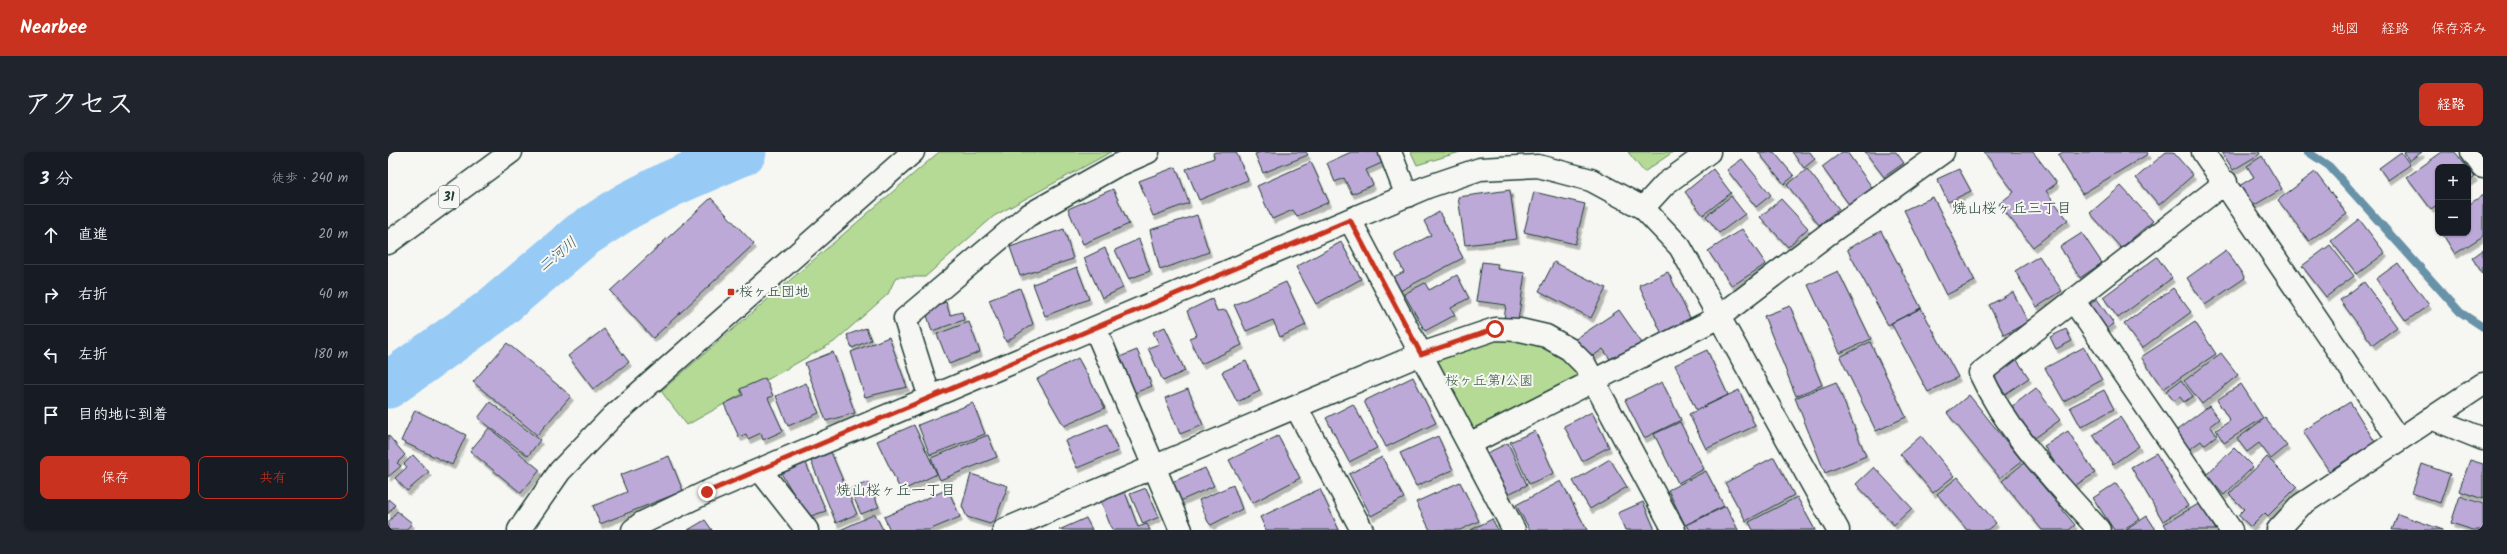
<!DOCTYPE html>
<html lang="ja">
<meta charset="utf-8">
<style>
:root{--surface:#171b24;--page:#20242c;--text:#f1f3f6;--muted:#9ea1a6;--line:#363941;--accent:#c8321e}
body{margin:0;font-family:Kalam,"Klee One",sans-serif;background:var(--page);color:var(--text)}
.controls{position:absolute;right:12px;top:12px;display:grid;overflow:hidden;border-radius:8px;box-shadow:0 1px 3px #0004}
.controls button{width:36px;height:36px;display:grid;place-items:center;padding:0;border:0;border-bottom:1px solid var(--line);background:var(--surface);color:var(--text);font:20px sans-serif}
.stop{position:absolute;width:12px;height:12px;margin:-9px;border:3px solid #c8321e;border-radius:50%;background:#fff}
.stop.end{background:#c8321e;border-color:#fff;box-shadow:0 1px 4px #0008}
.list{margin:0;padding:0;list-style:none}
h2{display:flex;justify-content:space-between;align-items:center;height:52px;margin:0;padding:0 16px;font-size:17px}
h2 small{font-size:13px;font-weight:400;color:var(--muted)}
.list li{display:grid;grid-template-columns:26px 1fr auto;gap:12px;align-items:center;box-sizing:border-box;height:60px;padding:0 16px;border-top:1px solid var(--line)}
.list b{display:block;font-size:15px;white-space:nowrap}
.list em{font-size:13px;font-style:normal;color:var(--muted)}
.actions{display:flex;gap:8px;padding:12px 16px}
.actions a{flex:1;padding:9px 0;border:1px solid var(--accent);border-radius:8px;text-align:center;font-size:14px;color:var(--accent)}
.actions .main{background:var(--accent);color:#fff}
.icon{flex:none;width:22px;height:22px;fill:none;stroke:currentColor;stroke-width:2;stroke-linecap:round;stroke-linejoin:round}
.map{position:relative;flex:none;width:2095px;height:378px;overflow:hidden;border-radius:8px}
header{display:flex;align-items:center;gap:24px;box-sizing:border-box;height:56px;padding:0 20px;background:var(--accent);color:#fff}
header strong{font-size:19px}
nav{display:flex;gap:22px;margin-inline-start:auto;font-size:14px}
.intro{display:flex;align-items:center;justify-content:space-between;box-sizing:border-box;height:96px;padding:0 24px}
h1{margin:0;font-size:28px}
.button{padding:10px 18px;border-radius:8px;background:var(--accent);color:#fff;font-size:14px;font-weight:700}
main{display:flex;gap:24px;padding:0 24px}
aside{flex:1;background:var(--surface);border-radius:8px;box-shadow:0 1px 3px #0004}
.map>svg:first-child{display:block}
.green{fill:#b4da95;stroke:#6a8c64}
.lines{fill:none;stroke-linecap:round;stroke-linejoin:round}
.stream{stroke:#6792a8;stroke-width:8}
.river{stroke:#97cbf5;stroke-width:47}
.building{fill:#bda9d8;stroke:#1f3d34;filter:url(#shadow)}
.minor-casing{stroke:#1f3d34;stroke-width:25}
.tertiary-casing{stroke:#1f3d34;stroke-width:25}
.primary-casing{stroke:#1f3d34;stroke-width:25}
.minor{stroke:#f6f6f2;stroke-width:22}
.tertiary{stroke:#f6f6f2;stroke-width:22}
.primary{stroke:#f6f6f2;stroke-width:22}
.route{stroke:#c8321e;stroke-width:5}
.poi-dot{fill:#c8321e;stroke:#f6f6f2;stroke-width:1.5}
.labels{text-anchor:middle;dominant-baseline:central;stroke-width:4;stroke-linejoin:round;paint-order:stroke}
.shield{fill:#f6f6f2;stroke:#60746d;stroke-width:1}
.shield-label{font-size:13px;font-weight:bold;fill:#1f3d34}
.poi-label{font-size:14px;fill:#1f3d34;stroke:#f6f6f2;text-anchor:start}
.park-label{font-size:14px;fill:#3d5c47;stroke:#f6f6f2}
.neighbourhood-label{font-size:15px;fill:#1f3d34;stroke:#f6f6f2}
.water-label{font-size:15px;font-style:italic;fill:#37595b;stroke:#f6f6f2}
</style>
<header>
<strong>Nearbee</strong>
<nav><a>地図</a><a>経路</a><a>保存済み</a></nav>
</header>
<div class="intro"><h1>アクセス</h1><a class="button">経路</a></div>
<main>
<aside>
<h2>3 分<small>徒歩 · 240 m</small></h2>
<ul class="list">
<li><svg class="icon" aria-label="ahead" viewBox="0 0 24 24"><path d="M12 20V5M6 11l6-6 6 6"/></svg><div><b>直進</b></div><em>20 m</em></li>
<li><svg class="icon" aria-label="right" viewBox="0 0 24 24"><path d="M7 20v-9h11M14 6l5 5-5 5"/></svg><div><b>右折</b></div><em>40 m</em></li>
<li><svg class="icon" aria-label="left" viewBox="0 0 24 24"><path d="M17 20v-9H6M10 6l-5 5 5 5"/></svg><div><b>左折</b></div><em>180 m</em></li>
<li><svg class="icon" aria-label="arrive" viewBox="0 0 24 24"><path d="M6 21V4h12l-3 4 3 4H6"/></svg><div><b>目的地に到着</b></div></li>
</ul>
<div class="actions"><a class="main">保存</a><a>共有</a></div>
</aside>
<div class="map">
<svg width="2095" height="378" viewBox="0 0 2095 378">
<defs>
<filter id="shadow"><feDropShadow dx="2.5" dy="4.5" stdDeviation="0" flood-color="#0004"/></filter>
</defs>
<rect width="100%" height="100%" fill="#f6f6f2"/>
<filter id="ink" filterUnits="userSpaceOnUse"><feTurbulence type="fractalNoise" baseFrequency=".025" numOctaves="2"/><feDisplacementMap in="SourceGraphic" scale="8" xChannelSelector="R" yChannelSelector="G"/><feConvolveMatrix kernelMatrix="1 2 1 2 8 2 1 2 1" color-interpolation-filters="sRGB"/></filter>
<g filter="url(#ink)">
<!-- green -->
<path class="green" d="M 551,0 L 723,0 L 606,64 L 537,125 L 508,125 L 500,142 L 446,190 L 299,273 L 273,239 Z
M 1023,0 L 1072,0 L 1029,13 Z
M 1240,0 L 1285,0 L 1256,20 Z
M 1128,185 L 1156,189 L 1194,224 L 1083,282 L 1046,205 L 1101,189 Z"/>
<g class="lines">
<!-- stream -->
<path class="stream" d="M 1920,0 L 1941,14 L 2072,160 L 2095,175"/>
<!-- river -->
<path class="river" d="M 0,233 L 103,160 L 194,83 L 239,54 L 282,32 L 355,0"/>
</g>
<!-- building -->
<path class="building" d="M 827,0 L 848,0 L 860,28 L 811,48 L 798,17 L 826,6 L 825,1 Z
M 873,0 L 918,0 L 920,3 L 875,21 L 867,2 Z
M 963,0 L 991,0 L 996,10 L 978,18 L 985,33 L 964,42 L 956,26 L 947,30 L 939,11 Z
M 1370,0 L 1386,0 L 1406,24 L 1396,32 Z
M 1404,0 L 1422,0 L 1427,7 L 1416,16 Z
M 1454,0 L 1459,0 L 1486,38 L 1462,54 L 1434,15 Z
M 1477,0 L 1508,0 L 1516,11 L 1496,25 Z
M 1596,0 L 1645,0 L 1669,31 L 1658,39 L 1680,68 L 1645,95 L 1611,52 L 1626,40 Z
M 1675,0 L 1759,0 L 1760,2 L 1694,42 L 1670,3 Z
M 1778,0 L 1785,0 L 1805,23 L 1771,53 L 1748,26 Z
M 1834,0 L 1871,0 L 1872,2 L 1845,18 Z
M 2013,0 L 2022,13 L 2000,28 L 1991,16 Z
M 2016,0 L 2034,0 L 2021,9 Z
M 2054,0 L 2067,0 L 2079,15 L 2050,15 L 2050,52 L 2043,57 L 2019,25 Z
M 1874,4 L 1894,37 L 1863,55 L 1851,34 L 1866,25 L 1859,14 Z
M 1354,7 L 1383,43 L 1368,55 L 1339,18 Z
M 923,10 L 941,50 L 909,64 L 905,58 L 884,67 L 869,34 Z
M 788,15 L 801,51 L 765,64 L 751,29 Z
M 1325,17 L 1343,41 L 1315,63 L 1297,40 Z
M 1419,17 L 1451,57 L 1431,73 L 1399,33 Z
M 1571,17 L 1583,39 L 1560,50 L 1549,27 Z
M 2080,17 L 2087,25 L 2080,30 Z
M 1927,20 L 1959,62 L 1921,89 L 1890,48 Z
M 1733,34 L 1765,69 L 1733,96 L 1702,61 Z
M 725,37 L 741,72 L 695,92 L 680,57 Z
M 1122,38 L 1129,87 L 1077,93 L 1070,45 Z
M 1146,40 L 1197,52 L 1187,92 L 1136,80 Z
M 2095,43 L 2095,84 L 2067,102 L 2054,81 L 2080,81 L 2080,53 Z
M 1343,44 L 1357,62 L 1331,81 L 1318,64 Z
M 1545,45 L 1587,129 L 1558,143 L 1516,58 Z
M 323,46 L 366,92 L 265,186 L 222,139 Z
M 1393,47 L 1420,76 L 1400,95 L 1372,65 Z
M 1051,60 L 1075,106 L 1010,140 L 1003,126 L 1016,120 L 1007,102 L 1043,83 L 1036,69 Z
M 809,63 L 821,100 L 772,118 L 762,78 Z
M 1971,67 L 1997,101 L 1969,122 L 1943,89 Z
M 676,77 L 685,107 L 632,124 L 622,95 Z
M 1354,77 L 1378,112 L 1344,134 L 1320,99 Z
M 1493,79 L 1533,156 L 1500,173 L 1459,97 Z
M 1694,81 L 1714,111 L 1692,126 L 1672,95 Z
M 751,87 L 762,119 L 741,127 L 727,98 Z
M 953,90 L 973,127 L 928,152 L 908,115 Z
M 1942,93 L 1966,124 L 1938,145 L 1914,114 Z
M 717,96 L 735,136 L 714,146 L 696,106 Z
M 1838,98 L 1857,126 L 1817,153 L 1799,126 Z
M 2095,98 L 2095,122 L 2084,106 Z
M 1651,104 L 1674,139 L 1649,155 L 1627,119 Z
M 1769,105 L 1784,126 L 1730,166 L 1715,145 Z
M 1094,110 L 1110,112 L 1109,117 L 1137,121 L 1130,169 L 1116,167 L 1118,153 L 1088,149 Z
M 1166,110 L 1218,136 L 1203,166 L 1151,139 Z
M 2010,111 L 2041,153 L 2018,169 L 1988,127 Z
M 689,115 L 701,147 L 657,164 L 645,132 Z
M 1450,119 L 1483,187 L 1452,201 L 1420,133 Z
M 1280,120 L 1303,168 L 1274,182 L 1251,133 Z
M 1069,123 L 1081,146 L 1063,156 L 1067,163 L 1037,179 L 1016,142 L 1037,131 L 1041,138 Z
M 898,130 L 918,173 L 892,185 L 885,168 L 858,179 L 846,153 Z
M 1976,130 L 2009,175 L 1985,193 L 1952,148 Z
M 632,136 L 645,172 L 618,190 L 601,148 Z
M 1785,136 L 1803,160 L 1754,196 L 1736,172 Z
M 1625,140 L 1640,170 L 1616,183 L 1601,153 Z
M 824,147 L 829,159 L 838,158 L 854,193 L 813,212 L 801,186 L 809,183 L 799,159 Z
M 1709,147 L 1726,172 L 1714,180 L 1697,156 Z
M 558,150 L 562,163 L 574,160 L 576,168 L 544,179 L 537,157 Z
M 1402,154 L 1434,233 L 1408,244 L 1376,164 Z
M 1533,156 L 1570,225 L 1540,240 L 1503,171 Z
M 1231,158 L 1254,191 L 1225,211 L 1215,197 L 1199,208 L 1186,188 Z
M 581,170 L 592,200 L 561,212 L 549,182 Z
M 1807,170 L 1828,202 L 1775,237 L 1753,205 Z
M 777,175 L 797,219 L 775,229 L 760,196 L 771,192 L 765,180 Z
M 478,176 L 483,188 L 464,196 L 459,183 Z
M 216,177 L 241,210 L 205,237 L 180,204 Z
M 1678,177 L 1684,189 L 1668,197 L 1662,185 Z
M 501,185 L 519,235 L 477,245 L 463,200 Z
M 1482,190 L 1518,265 L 1488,279 L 1452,205 Z
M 119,191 L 183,244 L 149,283 L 85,230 Z
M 1696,195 L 1714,228 L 1676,249 L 1657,216 Z
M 749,198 L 764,234 L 744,242 L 729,206 Z
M 1319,198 L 1340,243 L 1308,258 L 1287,213 Z
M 445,200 L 467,261 L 438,269 L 417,211 Z
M 1833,201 L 1850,223 L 1814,252 L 1796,229 Z
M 1627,205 L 1641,226 L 1617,242 L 1603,221 Z
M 690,206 L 717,256 L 676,274 L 649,227 Z
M 858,209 L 872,239 L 849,250 L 834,220 Z
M 1025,225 L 1048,271 L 998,295 L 976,249 Z
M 377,226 L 385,244 L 380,246 L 395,279 L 375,288 L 373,281 L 360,287 L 358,282 L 351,285 L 336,252 L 355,243 L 352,237 Z
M 1793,228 L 1805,244 L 1796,250 L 1792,245 L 1786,249 L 1778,239 Z
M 1274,230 L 1293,268 L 1256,286 L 1237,248 Z
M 1448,230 L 1478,304 L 1437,321 L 1407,246 Z
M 418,231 L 431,261 L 400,274 L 388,244 Z
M 1853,232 L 1875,266 L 1836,291 L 1828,278 L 1842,269 L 1829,248 Z
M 1648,236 L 1672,268 L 1647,286 L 1623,255 Z
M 800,237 L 815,273 L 792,282 L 777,246 Z
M 1351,238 L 1367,274 L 1318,297 L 1301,262 Z
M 1716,238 L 1726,257 L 1693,275 L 1682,255 Z
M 1581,243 L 1634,309 L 1612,326 L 1559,261 Z
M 102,250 L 152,288 L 140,304 L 90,266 Z
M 1962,250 L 1987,290 L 1941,319 L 1915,279 Z
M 585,251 L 597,282 L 542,303 L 530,273 Z
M 965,252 L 989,296 L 961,310 L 938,266 Z
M 1821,254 L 1831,267 L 1822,274 L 1829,283 L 1816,293 L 1813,289 L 1799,299 L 1785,281 Z
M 27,258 L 78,283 L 64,313 L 13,289 Z
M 1204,260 L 1221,295 L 1194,309 L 1176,274 Z
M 1732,265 L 1751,294 L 1725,312 L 1705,283 Z
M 1877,266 L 1899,294 L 1883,307 L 1871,291 L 1859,300 L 1849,287 Z
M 1292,270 L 1316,317 L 1290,331 L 1266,282 Z
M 719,272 L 730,299 L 689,316 L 677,289 Z
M 526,273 L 549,322 L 513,339 L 489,289 Z
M 101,276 L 152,318 L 133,341 L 82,299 Z
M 1147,279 L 1166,321 L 1141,332 L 1122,290 Z
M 1680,279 L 1707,321 L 1683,336 L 1656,294 Z
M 0,283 L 17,303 L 9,311 L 13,314 L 0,325 Z
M 600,283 L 609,305 L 552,328 L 543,306 Z
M 890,284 L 912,326 L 864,351 L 841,308 Z
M 1050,284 L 1065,318 L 1028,334 L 1012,301 Z
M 1533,284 L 1566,324 L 1545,341 L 1512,302 Z
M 1120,291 L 1139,333 L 1116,344 L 1097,302 Z
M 1846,296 L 1865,315 L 1836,343 L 1818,323 Z
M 443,300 L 469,362 L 448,371 L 423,309 Z
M 1768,301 L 1800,354 L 1775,369 L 1743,315 Z
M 25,303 L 41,320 L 19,339 L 7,326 L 19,315 L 16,312 Z
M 281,304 L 295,339 L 212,372 L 205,354 L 239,340 L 232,323 Z
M 994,305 L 1016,346 L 983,364 L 961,322 Z
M 1386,305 L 1406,343 L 1358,369 L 1337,331 Z
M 1879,305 L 1909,335 L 1880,364 L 1877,361 L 1863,375 L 1850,363 L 1856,357 L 1841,342 Z
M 1222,307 L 1239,335 L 1202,357 L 1185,329 Z
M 2082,308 L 2095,312 L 2095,347 L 2071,339 Z
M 417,309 L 438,359 L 420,365 L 391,318 Z
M 1636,311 L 1687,373 L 1681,378 L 1654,378 L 1614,329 Z
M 2034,312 L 2062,322 L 2052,351 L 2024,341 Z
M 1486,315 L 1524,356 L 1506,373 L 1468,332 Z
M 817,316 L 826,334 L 792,349 L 784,330 Z
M 1318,319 L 1336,354 L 1297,373 L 1280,338 Z
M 583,322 L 620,334 L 607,368 L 602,372 L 579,365 L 574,354 Z
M 1570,325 L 1608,371 L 1599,378 L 1579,378 L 1549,342 Z
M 1173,329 L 1199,378 L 1142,378 L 1128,353 Z
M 480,330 L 491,355 L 473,362 L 462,337 Z
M 1072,330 L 1091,369 L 1072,378 L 1042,378 L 1028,350 Z
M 1728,331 L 1752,367 L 1734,378 L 1726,378 L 1705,346 Z
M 845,333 L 854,357 L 823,373 L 820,370 L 811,348 Z
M 758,336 L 771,365 L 755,372 L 742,342 Z
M 560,337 L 572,365 L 541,378 L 502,378 L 496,365 Z
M 932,337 L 951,378 L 878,378 L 872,365 Z
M 737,340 L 750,375 L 759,372 L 762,378 L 724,378 L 713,349 Z
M 2072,344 L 2095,352 L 2095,378 L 2085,378 L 2063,371 Z
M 1409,345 L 1427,378 L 1365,378 L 1361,370 Z
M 0,347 L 7,353 L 0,362 Z
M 1255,350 L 1267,378 L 1237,378 L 1230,361 Z
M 1812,351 L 1828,378 L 1780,378 L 1776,372 Z
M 1338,354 L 1350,378 L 1302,378 L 1299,373 Z
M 9,359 L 24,371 L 18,378 L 0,378 L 0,371 Z
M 487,362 L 495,378 L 452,378 Z
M 2010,362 L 2055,378 L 2004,378 Z
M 1759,364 L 1768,378 L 1738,378 Z
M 698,366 L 704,378 L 671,378 Z
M 1104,367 L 1110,378 L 1083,378 Z
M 317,368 L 324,378 L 300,378 Z"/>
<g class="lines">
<!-- minor casing -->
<g class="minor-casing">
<path id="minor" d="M 1002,0 L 1019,44
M 1815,0 L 2011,288
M 2084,0 L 2095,15
M 1255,56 L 1277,32 L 1321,0
M 962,68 L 1126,378
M 1685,148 L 1843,378
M 707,176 L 793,378
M 542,246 L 517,167 L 639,64 L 726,15 L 760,0
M 908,255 L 974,378
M 2043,266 L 2095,287
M 1081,292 L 1331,165 L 1440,82 L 1555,0
M 372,318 L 419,378
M 616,378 L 1033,202 L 1107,177 L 1132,178 L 1158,184 L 1181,197 L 1197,213 L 1286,378
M 1711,378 C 1667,329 1620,282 1592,221 L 1838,30
M 1890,378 L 1913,353 L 2095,232"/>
</g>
<!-- tertiary casing -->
<g class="tertiary-casing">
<path id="tertiary" d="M 131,378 L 172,319 L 225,264 L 525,0
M 245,378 L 254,371 L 319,340 L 1039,35 L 1092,17 L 1150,14 L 1203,28 L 1255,56 L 1292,95 L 1450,378"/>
</g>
<!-- primary casing -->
<g class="primary-casing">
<path id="primary" d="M 0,91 L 123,0"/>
</g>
<!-- minor -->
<use href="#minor" class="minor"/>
<!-- tertiary -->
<use href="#tertiary" class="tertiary"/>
<!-- primary -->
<use href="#primary" class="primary"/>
</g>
</g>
<g class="lines" filter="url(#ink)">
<!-- route -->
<path class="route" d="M 319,340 L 962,68 L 1033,202 L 1107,177"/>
</g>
<!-- markers -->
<rect class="poi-dot" x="339" y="136" width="8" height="8" rx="2"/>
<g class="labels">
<!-- shield labels -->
<rect class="shield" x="51" y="34" width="20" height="22" rx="3"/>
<g class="shield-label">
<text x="61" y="45">31</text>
</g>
<!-- poi labels -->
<g class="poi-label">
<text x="351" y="140">桜ヶ丘団地</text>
</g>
<!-- park labels -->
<g class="park-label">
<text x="1101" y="229">桜ヶ丘第1公園</text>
</g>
<!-- neighbourhood labels -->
<g class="neighbourhood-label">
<text x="1624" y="57">焼山桜ヶ丘三丁目</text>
<text x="508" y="339">焼山桜ヶ丘一丁目</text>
</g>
<!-- water labels -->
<g class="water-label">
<text transform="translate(170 103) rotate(-40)">二河川</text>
</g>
</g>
</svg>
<div class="controls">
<button>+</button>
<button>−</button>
</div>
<div class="stop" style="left:1107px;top:177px"></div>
<div class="stop end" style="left:319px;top:340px"></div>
</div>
</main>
